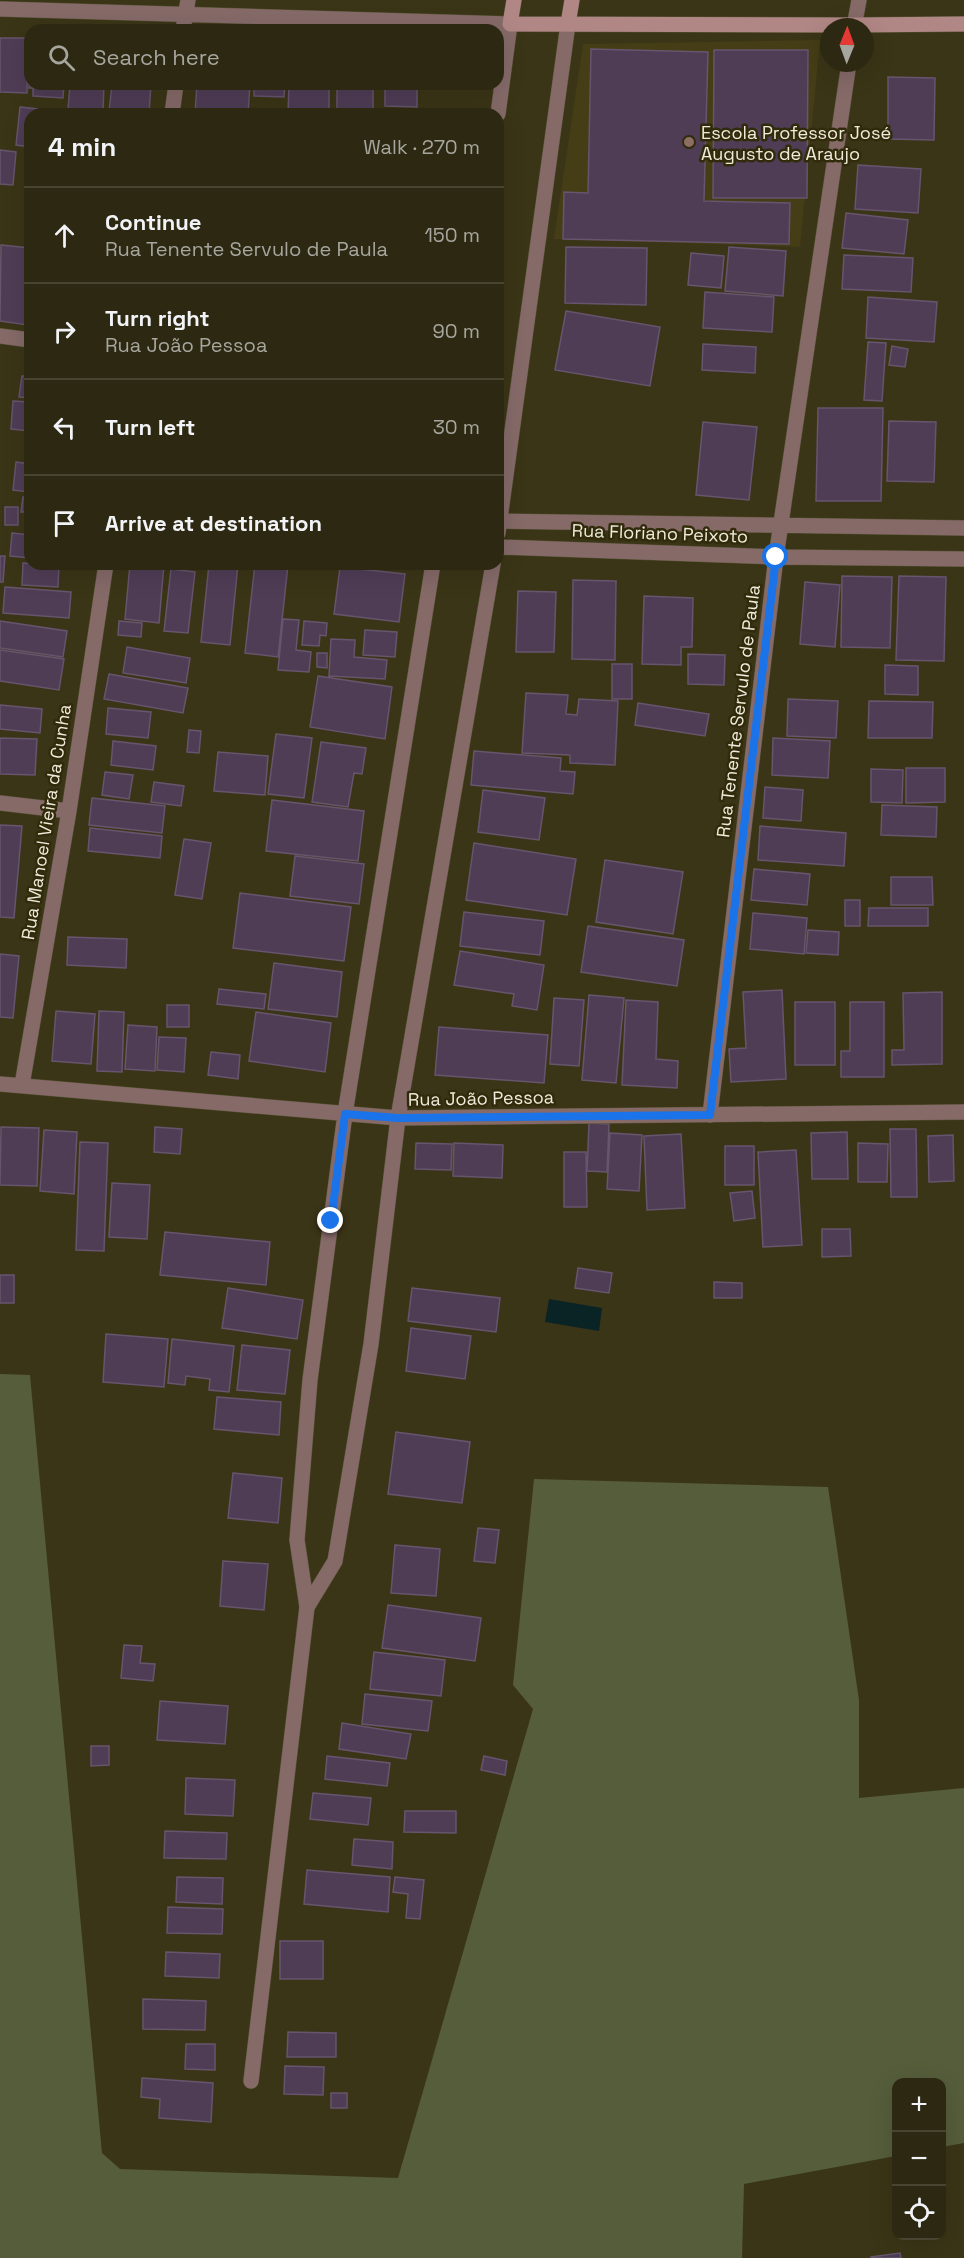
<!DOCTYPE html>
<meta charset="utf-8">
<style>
:root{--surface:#2c2811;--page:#38341f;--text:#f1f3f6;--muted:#a6a69f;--line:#484431}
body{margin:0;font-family:"Space Grotesk",sans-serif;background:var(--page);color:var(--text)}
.controls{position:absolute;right:18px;bottom:18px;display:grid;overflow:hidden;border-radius:12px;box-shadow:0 6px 24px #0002}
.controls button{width:54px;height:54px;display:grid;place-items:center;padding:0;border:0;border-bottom:2px solid var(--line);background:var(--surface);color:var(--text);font:30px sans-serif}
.compass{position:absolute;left:820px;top:18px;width:54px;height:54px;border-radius:50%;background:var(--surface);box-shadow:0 6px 24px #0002;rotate:1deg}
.stop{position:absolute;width:18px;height:18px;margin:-14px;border:4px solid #1a73e8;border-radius:50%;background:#fff}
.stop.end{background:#1a73e8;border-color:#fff;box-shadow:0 2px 6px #0008}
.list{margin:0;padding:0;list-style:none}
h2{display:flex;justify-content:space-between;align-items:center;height:78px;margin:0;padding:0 24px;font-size:26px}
h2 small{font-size:20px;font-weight:400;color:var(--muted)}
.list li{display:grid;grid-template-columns:39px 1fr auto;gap:18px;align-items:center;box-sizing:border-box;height:96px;padding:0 24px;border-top:2px solid var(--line)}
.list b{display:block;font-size:22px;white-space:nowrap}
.list p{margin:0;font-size:20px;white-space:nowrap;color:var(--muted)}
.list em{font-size:20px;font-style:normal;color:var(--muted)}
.icon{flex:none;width:33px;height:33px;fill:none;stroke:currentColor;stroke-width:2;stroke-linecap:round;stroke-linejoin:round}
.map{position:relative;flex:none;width:964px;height:2258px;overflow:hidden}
.search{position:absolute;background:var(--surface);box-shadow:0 6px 24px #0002;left:24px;top:24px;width:480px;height:66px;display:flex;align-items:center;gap:15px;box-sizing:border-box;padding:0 21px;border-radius:18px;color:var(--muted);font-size:22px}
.panel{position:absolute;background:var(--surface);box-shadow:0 6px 24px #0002;left:24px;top:108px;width:480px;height:462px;border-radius:18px}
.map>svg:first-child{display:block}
.built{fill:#453d16}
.green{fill:#565d3b}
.water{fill:#0a2325}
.building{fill:#4f3d55;stroke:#67546d;stroke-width:1.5}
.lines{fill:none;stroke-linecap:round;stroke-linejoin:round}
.minor-casing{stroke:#585236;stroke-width:16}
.tertiary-casing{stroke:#585236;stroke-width:16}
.secondary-casing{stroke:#585236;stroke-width:16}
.minor{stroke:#856a68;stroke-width:15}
.tertiary{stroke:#856a68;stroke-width:15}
.secondary{stroke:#b18785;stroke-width:15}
.route{stroke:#1a73e8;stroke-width:8}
.education-dot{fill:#8d6e63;stroke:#312b0c;stroke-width:2}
.labels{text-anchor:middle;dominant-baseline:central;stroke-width:5;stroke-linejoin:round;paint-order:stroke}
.poi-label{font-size:18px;fill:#efebda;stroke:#312b0c;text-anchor:start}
.street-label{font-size:18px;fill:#efebda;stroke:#312b0c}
</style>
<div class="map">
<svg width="964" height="2258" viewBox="0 0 964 2258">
<rect width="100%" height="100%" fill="#3b3517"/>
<!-- built -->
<path class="built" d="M 820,40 L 800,247 L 554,239 L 583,44 Z"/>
<!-- green -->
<path class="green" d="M 0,1374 L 30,1375 L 102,2153 L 120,2169 L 398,2178 L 533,1709 L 513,1685 L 534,1479 L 828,1487 L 859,1700 L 859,1798 L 964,1788 L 964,2143 L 942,2147 L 942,2082 L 896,2082 L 896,2156 L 744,2184 L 742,2258 L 0,2258 Z"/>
<!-- water -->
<path class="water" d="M 549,1299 L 602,1308 L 599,1331 L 545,1322 Z"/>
<!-- building -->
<path class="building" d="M 0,38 L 28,38 L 27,93 L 0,92 Z
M 591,49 L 708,52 L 704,201 L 790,203 L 789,244 L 563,239 L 564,192 L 588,193 Z
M 714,50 L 808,50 L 807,198 L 713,198 Z
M 30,67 L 30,84 L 64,84 L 63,98 L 33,96 L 33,88 L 29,88 Z
M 888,77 L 935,78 L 934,140 L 888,139 Z
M 70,84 L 104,84 L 103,112 L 68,110 Z
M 112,84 L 151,84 L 149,114 L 109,112 Z
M 197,84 L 250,84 L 248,114 L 195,114 Z
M 254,84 L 285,84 L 284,97 L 254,96 Z
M 289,84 L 329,84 L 329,114 L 288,114 Z
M 337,84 L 373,84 L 373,110 L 337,109 Z
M 385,84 L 417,84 L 417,107 L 385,106 Z
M 20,107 L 38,109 L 37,114 L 30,114 L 30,147 L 16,145 Z
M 0,150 L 16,152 L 13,185 L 0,184 Z
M 858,165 L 921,169 L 918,213 L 855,209 Z
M 846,213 L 908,220 L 904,254 L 842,248 Z
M 1,245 L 30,248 L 28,325 L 0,321 Z
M 566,247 L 647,248 L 646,305 L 565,303 Z
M 729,247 L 786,251 L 783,296 L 725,291 Z
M 691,253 L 724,256 L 721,288 L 688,285 Z
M 844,255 L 913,258 L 911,292 L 842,289 Z
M 705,292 L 774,297 L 772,332 L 703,328 Z
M 868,297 L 937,302 L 934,342 L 866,338 Z
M 566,311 L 660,327 L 650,386 L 555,370 Z
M 868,342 L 886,343 L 882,401 L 864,400 Z
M 703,344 L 756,347 L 755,373 L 702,370 Z
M 892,346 L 908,349 L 905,367 L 889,365 Z
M 22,376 L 30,376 L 30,398 L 19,397 Z
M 13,401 L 30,402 L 30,431 L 11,429 Z
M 818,408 L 883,408 L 881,501 L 816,501 Z
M 889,421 L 936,422 L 934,482 L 887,481 Z
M 703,422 L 757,427 L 749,500 L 696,495 Z
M 16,462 L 30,464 L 30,492 L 13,490 Z
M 23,497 L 30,497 L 30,512 L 21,512 Z
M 5,507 L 18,507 L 18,525 L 5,525 Z
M 12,533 L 30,535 L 30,558 L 10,556 Z
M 0,556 L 5,556 L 3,582 L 0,582 Z
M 23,563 L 59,565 L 58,587 L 22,585 Z
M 130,564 L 164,564 L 159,623 L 125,619 Z
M 209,564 L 238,564 L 230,645 L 201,642 Z
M 255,564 L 288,565 L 278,657 L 245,653 Z
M 340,567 L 405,574 L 399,622 L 334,614 Z
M 171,569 L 195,572 L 188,633 L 164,631 Z
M 842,576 L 892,577 L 890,648 L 841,647 Z
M 899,576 L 946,577 L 944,661 L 896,660 Z
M 573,580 L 616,581 L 615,660 L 572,659 Z
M 805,582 L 840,585 L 835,647 L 800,644 Z
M 5,587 L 71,592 L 69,618 L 3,613 Z
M 518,591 L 556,592 L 554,652 L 516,652 Z
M 644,596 L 693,598 L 692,647 L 681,647 L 681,665 L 642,664 Z
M 283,619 L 299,620 L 296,650 L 311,652 L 309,672 L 278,670 Z
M 0,621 L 67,631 L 63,657 L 0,648 Z
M 119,621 L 142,623 L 141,637 L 118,635 Z
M 304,621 L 327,623 L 326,636 L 320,635 L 319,646 L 302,645 Z
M 365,630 L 397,632 L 395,657 L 363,655 Z
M 331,639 L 355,640 L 354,657 L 387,660 L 385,679 L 329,676 Z
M 127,647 L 190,658 L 186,683 L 123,673 Z
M 0,650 L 64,659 L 59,690 L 0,681 Z
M 317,653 L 327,653 L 327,668 L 317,667 Z
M 688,654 L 725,655 L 724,685 L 688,684 Z
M 612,664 L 632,664 L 632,699 L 612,699 Z
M 885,665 L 918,666 L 918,695 L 885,694 Z
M 109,674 L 188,688 L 183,713 L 104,699 Z
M 318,676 L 392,687 L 385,739 L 310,727 Z
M 526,693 L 568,695 L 566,714 L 577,715 L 579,699 L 618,701 L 615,765 L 570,763 L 570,755 L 522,753 Z
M 788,699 L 838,701 L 836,738 L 787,736 Z
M 869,701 L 933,702 L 932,738 L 868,738 Z
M 638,703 L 709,714 L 705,736 L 635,725 Z
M 0,705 L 42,709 L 40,733 L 0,729 Z
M 108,708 L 151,712 L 148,738 L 106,734 Z
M 189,730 L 201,731 L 199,753 L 187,752 Z
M 276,734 L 312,738 L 304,798 L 268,794 Z
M 0,738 L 37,739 L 35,775 L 0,774 Z
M 773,738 L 830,741 L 828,778 L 772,775 Z
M 113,741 L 156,746 L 153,770 L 111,765 Z
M 321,742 L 366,748 L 362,774 L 354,773 L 348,807 L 312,802 Z
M 474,751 L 561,758 L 560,771 L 575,772 L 573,794 L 471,785 Z
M 218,752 L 268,756 L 265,795 L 214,791 Z
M 906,768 L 945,768 L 945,802 L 906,803 Z
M 871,769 L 903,770 L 902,803 L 871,802 Z
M 105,772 L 133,775 L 129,799 L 102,795 Z
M 154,782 L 184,786 L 181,806 L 151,802 Z
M 765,787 L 803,790 L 801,821 L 763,818 Z
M 483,790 L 545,798 L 539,840 L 478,832 Z
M 92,798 L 165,806 L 162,833 L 89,825 Z
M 272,800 L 364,811 L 358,861 L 266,851 Z
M 882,805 L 937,807 L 936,837 L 881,835 Z
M 0,825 L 22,826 L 14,918 L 0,917 Z
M 760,826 L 846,833 L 844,866 L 758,860 Z
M 90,828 L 162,836 L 160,858 L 88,851 Z
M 184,839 L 211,843 L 202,899 L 175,895 Z
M 474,843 L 576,859 L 567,915 L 466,900 Z
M 295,856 L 364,864 L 359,904 L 290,896 Z
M 605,860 L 683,872 L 673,934 L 596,922 Z
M 754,869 L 810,874 L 807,905 L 751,900 Z
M 891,877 L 932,877 L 933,905 L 891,905 Z
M 240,893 L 351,907 L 344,961 L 233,948 Z
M 845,900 L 860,900 L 860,926 L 845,926 Z
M 869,908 L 928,908 L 928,926 L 868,926 Z
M 464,912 L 544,921 L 540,955 L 460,946 Z
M 753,913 L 807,918 L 804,954 L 750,949 Z
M 588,926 L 684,940 L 677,986 L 581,972 Z
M 808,930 L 839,932 L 838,955 L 806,953 Z
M 68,937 L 127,939 L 126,968 L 67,965 Z
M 460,951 L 544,965 L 537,1010 L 512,1006 L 514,994 L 454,985 Z
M 0,954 L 19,956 L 13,1018 L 0,1017 Z
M 274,963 L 342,972 L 337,1017 L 268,1009 Z
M 219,989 L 266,994 L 264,1009 L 217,1004 Z
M 782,990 L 786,1079 L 731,1082 L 729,1049 L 746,1048 L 743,992 Z
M 942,992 L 942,1064 L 892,1065 L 892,1050 L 904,1050 L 903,993 Z
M 589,995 L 624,998 L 616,1083 L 582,1080 Z
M 554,998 L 584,1000 L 579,1066 L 550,1064 Z
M 626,1000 L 658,1002 L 656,1059 L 678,1061 L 677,1088 L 622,1085 Z
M 795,1002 L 835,1002 L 835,1065 L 795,1065 Z
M 850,1002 L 884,1002 L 884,1077 L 841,1077 L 841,1051 L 850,1051 Z
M 167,1005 L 189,1005 L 189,1027 L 167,1027 Z
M 56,1011 L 95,1014 L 91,1064 L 52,1061 Z
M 99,1011 L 124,1012 L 122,1072 L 97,1071 Z
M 256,1012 L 331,1023 L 325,1072 L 249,1061 Z
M 128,1025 L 157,1027 L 155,1071 L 125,1069 Z
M 439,1027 L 548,1035 L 544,1083 L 435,1075 Z
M 159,1037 L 186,1038 L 184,1072 L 157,1070 Z
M 211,1052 L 240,1055 L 238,1079 L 208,1075 Z
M 589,1123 L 609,1124 L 607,1172 L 587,1171 Z
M 1,1127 L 39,1128 L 37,1186 L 0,1185 Z
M 155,1127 L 182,1129 L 180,1154 L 154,1152 Z
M 890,1129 L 916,1129 L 917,1197 L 891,1197 Z
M 44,1130 L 77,1132 L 74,1194 L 40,1191 Z
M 847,1132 L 848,1179 L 812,1179 L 811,1133 Z
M 610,1133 L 642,1135 L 639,1191 L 607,1189 Z
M 681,1134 L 685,1208 L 647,1210 L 644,1136 Z
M 953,1135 L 954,1181 L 929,1182 L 928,1136 Z
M 80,1142 L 108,1143 L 104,1251 L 76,1250 Z
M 416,1143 L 452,1144 L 451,1170 L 415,1169 Z
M 454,1143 L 503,1145 L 502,1178 L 453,1176 Z
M 858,1143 L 888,1144 L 887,1182 L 858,1182 Z
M 725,1146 L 754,1146 L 754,1185 L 725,1185 Z
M 796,1150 L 802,1245 L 763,1247 L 758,1152 Z
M 564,1152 L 586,1152 L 587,1207 L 564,1207 Z
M 112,1183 L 150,1185 L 147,1239 L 109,1237 Z
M 752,1191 L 755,1218 L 734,1221 L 730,1193 Z
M 822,1229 L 850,1229 L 851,1256 L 822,1257 Z
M 165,1232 L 270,1242 L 266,1285 L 160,1275 Z
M 578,1268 L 612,1273 L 609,1293 L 575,1288 Z
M 0,1275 L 14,1275 L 14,1303 L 0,1303 Z
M 714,1282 L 742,1283 L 742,1298 L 714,1298 Z
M 228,1288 L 303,1300 L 297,1339 L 222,1328 Z
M 412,1288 L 500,1298 L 496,1332 L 408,1321 Z
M 411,1328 L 471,1336 L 465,1379 L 406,1371 Z
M 106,1334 L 168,1339 L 164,1387 L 103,1382 Z
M 172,1339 L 234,1346 L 229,1392 L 209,1390 L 210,1379 L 186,1376 L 185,1385 L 168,1383 Z
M 242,1345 L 290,1350 L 285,1394 L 237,1390 Z
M 217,1397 L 281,1402 L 279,1435 L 214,1429 Z
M 396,1432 L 470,1442 L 462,1503 L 388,1494 Z
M 233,1473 L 282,1478 L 278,1523 L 228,1518 Z
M 478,1528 L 499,1530 L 495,1563 L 474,1561 Z
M 395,1545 L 440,1549 L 436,1596 L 391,1593 Z
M 223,1561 L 268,1564 L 264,1610 L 220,1606 Z
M 388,1605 L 481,1618 L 475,1661 L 382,1648 Z
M 124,1645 L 142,1646 L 140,1663 L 155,1664 L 153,1681 L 121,1678 Z
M 374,1652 L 445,1660 L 441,1696 L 370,1689 Z
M 365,1694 L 432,1701 L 428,1731 L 362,1724 Z
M 160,1701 L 228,1706 L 225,1744 L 157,1740 Z
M 342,1723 L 411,1734 L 406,1759 L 339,1749 Z
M 91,1746 L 109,1746 L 109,1765 L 91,1766 Z
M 327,1756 L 390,1763 L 387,1786 L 325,1779 Z
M 484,1756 L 507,1761 L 505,1775 L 481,1770 Z
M 186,1778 L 235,1780 L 233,1816 L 185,1814 Z
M 313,1793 L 371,1798 L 368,1825 L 310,1819 Z
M 405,1811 L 456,1811 L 456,1833 L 404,1832 Z
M 165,1831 L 227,1833 L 226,1859 L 164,1858 Z
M 354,1839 L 393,1842 L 392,1869 L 352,1865 Z
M 307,1870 L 390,1877 L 388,1912 L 304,1904 Z
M 177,1877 L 223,1878 L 222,1904 L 176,1902 Z
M 395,1877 L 424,1880 L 420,1919 L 406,1918 L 408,1894 L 393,1892 Z
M 168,1907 L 223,1909 L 222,1934 L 167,1933 Z
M 280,1941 L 323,1941 L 323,1979 L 280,1979 Z
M 166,1952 L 220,1954 L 219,1978 L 165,1976 Z
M 143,1999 L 206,2001 L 205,2030 L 143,2029 Z
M 288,2032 L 336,2033 L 336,2057 L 287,2057 Z
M 186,2044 L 215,2044 L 215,2070 L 185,2069 Z
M 285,2066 L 324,2067 L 323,2095 L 284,2094 Z
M 142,2078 L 213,2083 L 211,2122 L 159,2118 L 160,2099 L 141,2097 Z
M 331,2093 L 347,2093 L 347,2108 L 331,2108 Z
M 900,2253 L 901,2258 L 871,2258 L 871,2257 Z"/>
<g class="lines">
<!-- minor casing -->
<g class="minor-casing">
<path id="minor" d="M 0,9 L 510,24
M 854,27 L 859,0
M 183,30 L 188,0
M 172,114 L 176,84
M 0,336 L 30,340
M 498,521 L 964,528
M 498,547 L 776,557 L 964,559
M 0,803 L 69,811
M 22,1085 L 69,811 L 106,564
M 710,1115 L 776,557 L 849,63
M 251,2081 L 307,1607"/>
</g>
<!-- tertiary casing -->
<g class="tertiary-casing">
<path id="tertiary" d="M 498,114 L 510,24
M 498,533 L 568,24
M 0,1084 L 398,1118 L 964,1112
M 307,1607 L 335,1561 L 371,1344 L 398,1118 L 493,564
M 307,1607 L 297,1540 L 310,1380 L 345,1114 L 433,564"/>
</g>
<!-- secondary casing -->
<g class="secondary-casing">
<path id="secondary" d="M 514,0 L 510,24 L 854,25 L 964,24
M 568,24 L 572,0"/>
</g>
<!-- minor -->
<use href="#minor" class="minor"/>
<!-- tertiary -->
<use href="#tertiary" class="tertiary"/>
<!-- secondary -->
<use href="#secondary" class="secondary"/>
</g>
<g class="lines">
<!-- route -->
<path class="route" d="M 331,1221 L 345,1114 L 398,1118 L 710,1115 L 776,557"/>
</g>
<!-- markers -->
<circle class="education-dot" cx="689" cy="142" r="6"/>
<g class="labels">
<!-- poi labels -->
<g class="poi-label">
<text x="701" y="132">Escola Professor José<tspan x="701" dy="21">Augusto de Araujo</tspan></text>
</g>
<!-- street labels -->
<g class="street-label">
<text transform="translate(660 533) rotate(2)">Rua Floriano Peixoto</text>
<text transform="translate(738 711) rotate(-83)">Rua Tenente Servulo de Paula</text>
<text transform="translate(46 822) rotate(-81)">Rua Manoel Vieira da Cunha</text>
<text transform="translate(481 1098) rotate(-1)">Rua João Pessoa</text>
</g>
</g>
</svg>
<div class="controls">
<button>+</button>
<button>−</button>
<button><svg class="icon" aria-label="locate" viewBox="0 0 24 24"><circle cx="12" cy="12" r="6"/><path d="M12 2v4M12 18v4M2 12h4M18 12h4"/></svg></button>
</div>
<svg class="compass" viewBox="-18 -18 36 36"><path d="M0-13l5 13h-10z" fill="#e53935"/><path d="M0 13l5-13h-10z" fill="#a6a69f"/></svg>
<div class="stop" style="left:776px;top:557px"></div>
<div class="stop end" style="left:331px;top:1221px"></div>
<div class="search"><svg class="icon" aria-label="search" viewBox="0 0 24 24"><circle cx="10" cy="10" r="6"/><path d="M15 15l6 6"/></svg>Search here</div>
<section class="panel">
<h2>4 min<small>Walk · 270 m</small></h2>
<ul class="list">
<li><svg class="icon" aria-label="ahead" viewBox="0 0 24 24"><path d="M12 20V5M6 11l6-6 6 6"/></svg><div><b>Continue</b><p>Rua Tenente Servulo de Paula</p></div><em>150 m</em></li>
<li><svg class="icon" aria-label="right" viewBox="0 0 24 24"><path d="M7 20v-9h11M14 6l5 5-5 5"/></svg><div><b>Turn right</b><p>Rua João Pessoa</p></div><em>90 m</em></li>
<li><svg class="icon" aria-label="left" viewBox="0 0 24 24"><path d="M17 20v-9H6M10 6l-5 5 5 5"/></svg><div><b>Turn left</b></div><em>30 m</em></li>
<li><svg class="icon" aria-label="arrive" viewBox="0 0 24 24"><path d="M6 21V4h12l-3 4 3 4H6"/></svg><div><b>Arrive at destination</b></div></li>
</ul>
</section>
</div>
